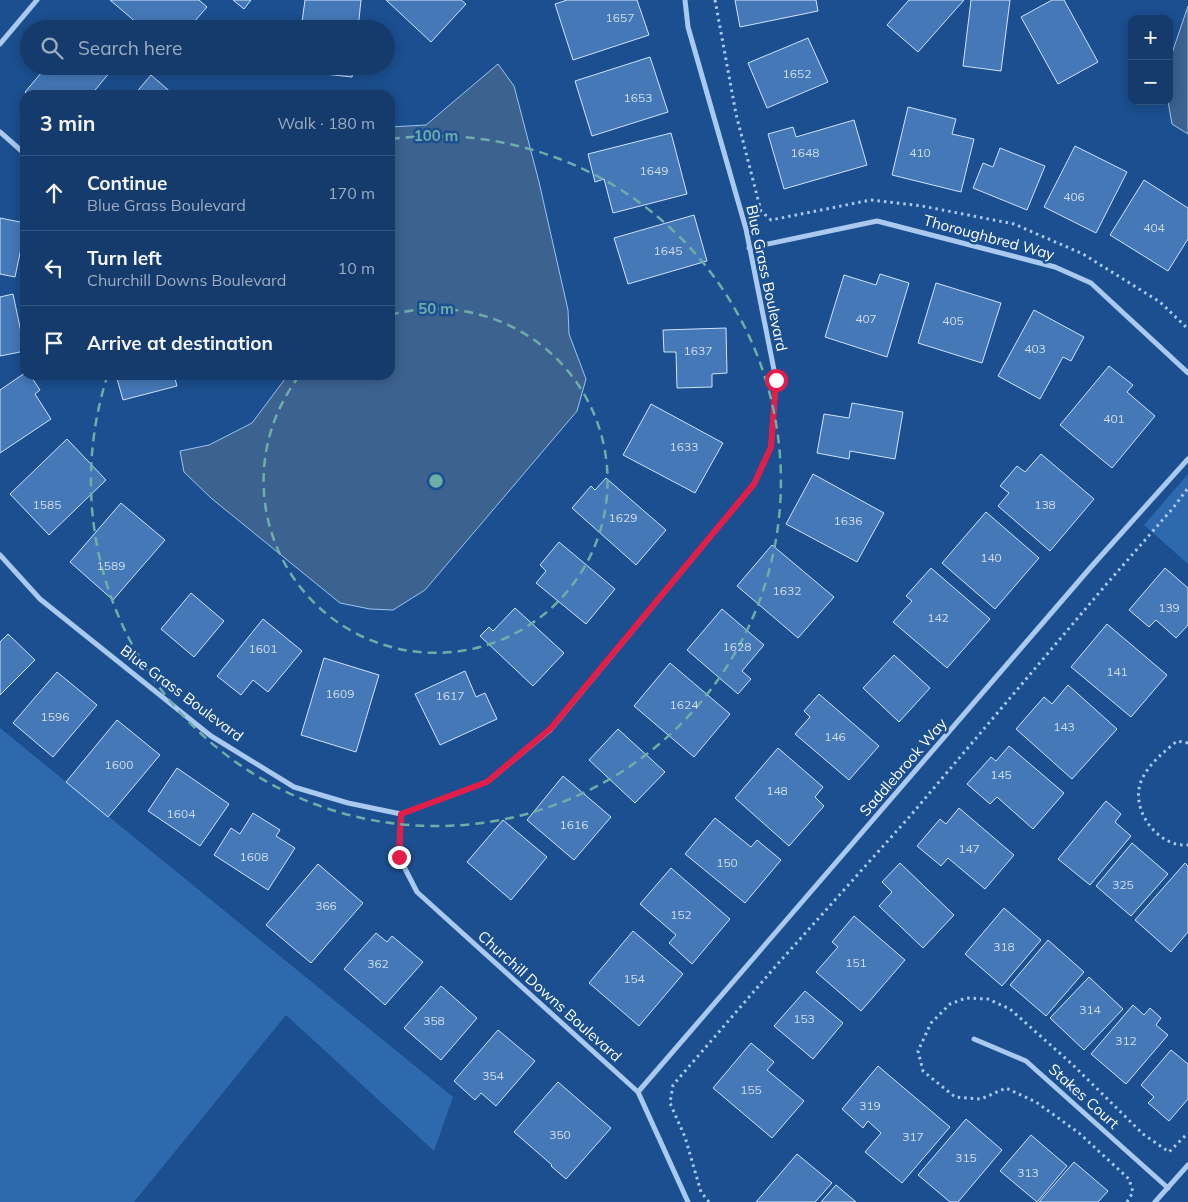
<!DOCTYPE html>
<meta charset="utf-8">
<style>
:root{--surface:#143b6b;--page:#1d4271;--text:#f1f3f6;--muted:#9dadc1;--line:#33557e}
body{margin:0;font-family:Mulish,sans-serif;background:var(--page);color:var(--text)}
.controls{position:absolute;right:15px;top:15px;display:grid;overflow:hidden;border-radius:10px;box-shadow:0 2px 12px #0003}
.controls button{width:45px;height:45px;display:grid;place-items:center;padding:0;border:0;border-bottom:1px solid var(--line);background:var(--surface);color:var(--text);font:25px sans-serif}
.stop{position:absolute;width:15px;height:15px;margin:-11px;border:4px solid #e11d48;border-radius:50%;background:#fff}
.stop.end{background:#e11d48;border-color:#fff;box-shadow:0 1px 5px #0008}
.list{margin:0;padding:0;list-style:none}
h2{display:flex;justify-content:space-between;align-items:center;height:65px;margin:0;padding:0 20px;font-size:21px}
h2 small{font-size:16px;font-weight:400;color:var(--muted)}
.list li{display:grid;grid-template-columns:32px 1fr auto;gap:15px;align-items:center;box-sizing:border-box;height:75px;padding:0 20px;border-top:1px solid var(--line)}
.list b{display:block;font-size:19px;white-space:nowrap}
.list p{margin:0;font-size:16px;white-space:nowrap;color:var(--muted)}
.list em{font-size:16px;font-style:normal;color:var(--muted)}
.icon{flex:none;width:28px;height:28px;fill:none;stroke:currentColor;stroke-width:2;stroke-linecap:round;stroke-linejoin:round}
.map{position:relative;flex:none;width:1188px;height:1202px;overflow:hidden}
.search{position:absolute;background:var(--surface);box-shadow:0 2px 12px #0003;left:20px;top:20px;width:375px;height:55px;display:flex;align-items:center;gap:12px;box-sizing:border-box;padding:0 18px;border-radius:28px;color:var(--muted);font-size:19px}
.panel{position:absolute;background:var(--surface);box-shadow:0 2px 12px #0003;left:20px;top:90px;width:375px;height:290px;border-radius:15px}
.map>svg:first-child{display:block}
.green{fill:#2e69ad}
.water{fill:#3c6290;stroke:#9cc4f0}
.building{fill:#4478b7;stroke:#cfe3fa}
.lines{fill:none;stroke-linecap:round;stroke-linejoin:round}
.path{stroke:#a9c9ee;stroke-width:3;stroke-dasharray:2.5 4;stroke-linecap:butt}
.minor{stroke:#a9c9ee;stroke-width:5}
.route{stroke:#e11d48;stroke-width:6}
.ring{fill:none;stroke:#6fada8;stroke-width:2.5;stroke-dasharray:9 6}
.labels{text-anchor:middle;dominant-baseline:central;stroke-width:5;stroke-linejoin:round;paint-order:stroke}
.number-label{font-size:12px;fill:#d0dded}
.street-label{font-size:15px;fill:#fff;stroke:#1b4f8f}
.centre{fill:#6fada8;stroke:#1b4f8f;stroke-width:2.5}
.ring-label{font-size:15px;text-anchor:middle;font-weight:bold;fill:#6fada8;stroke:#1b4f8f;stroke-width:5;stroke-linejoin:round;paint-order:stroke}
</style>
<div class="map">
<svg width="1188" height="1202" viewBox="0 0 1188 1202">
<rect width="100%" height="100%" fill="#1b4f8f"/>
<!-- green -->
<path class="green" d="M 1188,474 L 1188,564 L 1144,525 Z
M 0,728 L 453,1097 L 434,1151 L 286,1015 L 134,1202 L 0,1202 Z"/>
<!-- water -->
<path class="water" d="M 1188,6 L 1188,134 L 1172,124 L 1168,101 L 1169,101 L 1169,62 Z
M 498,64 L 514,86 L 539,182 L 568,310 L 569,334 L 586,379 L 577,411 L 425,590 L 393,610 L 370,609 L 340,603 L 211,498 L 184,472 L 180,451 L 209,445 L 252,423 L 288,375 L 390,375 L 390,127 L 426,125 Z"/>
<!-- building -->
<path class="building" d="M 110,0 L 199,0 L 207,7 L 188,29 L 144,29 Z
M 233,0 L 251,0 L 244,9 Z
M 305,0 L 361,0 L 358,29 L 301,29 Z
M 386,0 L 461,0 L 466,4 L 431,42 Z
M 567,0 L 637,0 L 649,35 L 573,60 L 555,4 Z
M 735,0 L 816,0 L 818,11 L 740,27 Z
M 909,0 L 964,0 L 918,52 L 887,25 Z
M 971,0 L 1010,0 L 1001,71 L 963,66 Z
M 1052,0 L 1064,0 L 1098,62 L 1058,84 L 1021,17 Z
M 808,38 L 828,82 L 767,108 L 748,63 Z
M 650,57 L 668,112 L 592,136 L 575,81 Z
M 47,66 L 115,66 L 91,95 L 28,95 L 25,92 Z
M 297,66 L 354,66 L 352,77 L 297,71 Z
M 151,75 L 174,95 L 134,95 Z
M 908,107 L 956,119 L 952,134 L 974,139 L 961,192 L 892,175 Z
M 854,120 L 867,165 L 784,189 L 768,134 L 793,127 L 796,137 Z
M 671,133 L 687,194 L 613,213 L 604,179 L 595,182 L 588,154 Z
M 1075,146 L 1127,172 L 1096,233 L 1044,207 Z
M 1000,148 L 1045,166 L 1027,210 L 973,188 L 983,163 L 993,167 Z
M 1144,180 L 1188,208 L 1188,239 L 1168,271 L 1110,235 Z
M 694,215 L 707,261 L 628,284 L 614,238 Z
M 0,218 L 25,223 L 25,229 L 15,277 L 0,274 Z
M 880,274 L 909,283 L 887,357 L 825,337 L 844,275 L 876,285 Z
M 936,283 L 1001,303 L 982,363 L 918,343 Z
M 13,294 L 25,351 L 0,356 L 0,297 Z
M 1034,310 L 1084,337 L 1071,361 L 1063,357 L 1040,399 L 998,376 Z
M 726,328 L 727,373 L 712,374 L 712,387 L 677,388 L 676,352 L 664,352 L 663,330 Z
M 1109,366 L 1133,385 L 1127,392 L 1155,416 L 1112,468 L 1060,425 Z
M 25,373 L 25,375 L 30,375 L 40,390 L 35,394 L 51,419 L 0,453 L 0,390 Z
M 116,375 L 174,375 L 177,386 L 123,400 Z
M 852,403 L 903,412 L 895,459 L 850,451 L 849,459 L 817,453 L 824,414 L 849,418 Z
M 651,404 L 723,443 L 695,493 L 623,455 Z
M 67,439 L 106,480 L 49,535 L 10,494 Z
M 1041,454 L 1094,499 L 1050,551 L 998,506 L 1009,493 L 1000,486 L 1017,466 L 1025,472 Z
M 813,474 L 884,513 L 857,562 L 786,524 Z
M 606,478 L 666,530 L 636,565 L 572,508 L 591,486 L 595,490 Z
M 121,503 L 165,540 L 113,600 L 70,562 Z
M 986,512 L 1039,558 L 995,609 L 942,563 Z
M 559,542 L 615,589 L 586,624 L 536,583 L 546,571 L 540,565 Z
M 772,545 L 834,597 L 798,638 L 737,586 Z
M 931,568 L 990,619 L 947,668 L 893,622 L 912,601 L 906,596 Z
M 1165,568 L 1188,588 L 1188,625 L 1176,638 L 1156,620 L 1149,627 L 1129,610 Z
M 191,593 L 224,621 L 194,657 L 161,629 Z
M 515,608 L 564,653 L 533,686 L 480,636 L 489,627 L 493,631 Z
M 722,609 L 764,645 L 742,671 L 751,679 L 738,694 L 687,650 Z
M 263,619 L 302,651 L 268,692 L 253,680 L 241,695 L 217,676 Z
M 1107,624 L 1167,675 L 1131,717 L 1071,667 Z
M 8,634 L 35,660 L 0,695 L 0,642 Z
M 894,655 L 930,688 L 899,722 L 863,688 Z
M 324,658 L 379,675 L 356,752 L 301,735 Z
M 670,663 L 730,714 L 694,757 L 634,706 Z
M 465,671 L 476,697 L 485,693 L 497,719 L 440,745 L 415,694 Z
M 57,672 L 97,705 L 53,757 L 13,723 Z
M 1068,685 L 1117,729 L 1072,779 L 1016,729 L 1044,697 L 1052,704 Z
M 819,694 L 879,746 L 849,780 L 795,734 L 810,717 L 804,711 Z
M 117,720 L 160,755 L 108,817 L 66,782 Z
M 618,729 L 665,772 L 635,803 L 589,760 Z
M 1009,746 L 1064,793 L 1033,829 L 997,797 L 990,804 L 967,784 L 991,757 L 996,761 Z
M 778,748 L 823,787 L 815,797 L 824,806 L 789,846 L 735,798 Z
M 177,768 L 229,804 L 200,846 L 148,811 Z
M 563,776 L 611,817 L 574,860 L 527,820 Z
M 1106,801 L 1121,814 L 1115,822 L 1131,836 L 1090,885 L 1058,859 Z
M 959,808 L 1014,855 L 985,889 L 948,858 L 941,866 L 917,846 L 940,819 L 946,824 Z
M 253,813 L 280,830 L 276,836 L 295,848 L 268,890 L 214,855 L 231,828 L 240,834 Z
M 715,818 L 751,847 L 757,840 L 781,860 L 745,903 L 685,854 Z
M 503,820 L 547,857 L 511,900 L 467,862 Z
M 1132,843 L 1168,874 L 1131,916 L 1096,886 Z
M 900,863 L 954,915 L 923,948 L 879,906 L 892,892 L 882,882 Z
M 1185,863 L 1188,866 L 1188,932 L 1171,952 L 1135,920 Z
M 318,864 L 363,903 L 311,963 L 266,925 Z
M 671,868 L 730,919 L 692,964 L 669,943 L 676,935 L 640,904 Z
M 1004,908 L 1041,940 L 1002,986 L 965,954 Z
M 854,916 L 905,960 L 861,1011 L 816,972 L 838,947 L 832,942 Z
M 633,931 L 683,974 L 639,1026 L 589,983 Z
M 376,933 L 387,942 L 392,936 L 423,962 L 385,1005 L 344,969 Z
M 1048,940 L 1084,972 L 1046,1016 L 1010,985 Z
M 1089,977 L 1123,1009 L 1084,1050 L 1050,1018 Z
M 441,986 L 477,1018 L 441,1060 L 404,1028 Z
M 805,991 L 843,1023 L 813,1059 L 774,1026 Z
M 1133,1005 L 1144,1015 L 1150,1008 L 1161,1018 L 1156,1025 L 1168,1035 L 1126,1084 L 1091,1054 Z
M 498,1030 L 535,1061 L 496,1106 L 481,1093 L 475,1100 L 454,1081 Z
M 751,1043 L 774,1062 L 767,1070 L 804,1101 L 772,1138 L 713,1088 Z
M 1171,1050 L 1188,1064 L 1188,1099 L 1169,1121 L 1148,1103 L 1154,1097 L 1141,1085 Z
M 878,1066 L 950,1127 L 902,1183 L 865,1152 L 881,1133 L 868,1121 L 863,1128 L 842,1109 Z
M 558,1082 L 611,1128 L 566,1179 L 551,1166 L 552,1165 L 514,1132 Z
M 966,1119 L 1002,1150 L 958,1202 L 950,1202 L 918,1175 Z
M 1031,1135 L 1067,1166 L 1037,1202 L 1000,1171 Z
M 797,1154 L 832,1183 L 815,1202 L 756,1202 Z
M 1074,1162 L 1108,1191 L 1098,1202 L 1039,1202 Z
M 836,1185 L 856,1202 L 821,1202 Z"/>
<g class="lines">
<!-- path -->
<path class="path" d="M 715,0 L 736,114 L 761,211 L 771,220 L 871,200 L 922,206 L 1014,224 L 1083,254 L 1160,302 L 1188,329
M 1188,743 L 1177,741 C 1164,752 1151,762 1143,777 C 1129,803 1150,837 1176,844 C 1180,845 1184,845 1188,845
M 709,1202 L 701,1192 L 685,1137 L 670,1103 L 673,1085 L 775,967 L 911,815 L 1104,587 L 1173,508 L 1188,488
M 1127,1202 L 1133,1192 L 1129,1179 L 1079,1133 L 1036,1102 L 1006,1088 L 981,1099 L 955,1097 L 923,1071 L 918,1051 L 931,1023 L 950,1004 L 966,998 L 988,999 L 1010,1009 L 1073,1065 L 1143,1134 L 1169,1152 L 1188,1133"/>
<!-- minor -->
<path class="minor" d="M 0,44 L 37,0
M 0,132 L 25,154
M 749,248 L 877,221 L 1055,267 L 1091,283 L 1188,373
M 0,555 L 40,599 L 211,736 L 294,787 L 348,803 L 401,814 L 487,782 L 551,729 L 754,484 L 771,447 L 776,380 L 746,229 L 688,27 L 685,0
M 401,814 L 399,857 L 417,892 L 638,1092 L 688,1202
M 974,1039 L 1026,1061 L 1168,1188
M 638,1092 L 1091,567 L 1188,459
M 1155,1202 L 1188,1165"/>
</g>
<g class="lines">
<!-- route -->
<path class="route" d="M 399,857 L 401,814 L 487,782 L 551,728 L 754,484 L 771,447 L 776,380"/>
</g>
<!-- distance rings -->
<g class="ring">
<path d="M390 315A172 172 0 1 1 300 375"/>
<path d="M391 139A345 345 0 1 1 107 377"/>
</g>
<g class="labels">
<!-- number labels -->
<g class="number-label">
<text x="620" y="17">1657</text>
<text x="797" y="73">1652</text>
<text x="638" y="97">1653</text>
<text x="805" y="152">1648</text>
<text x="920" y="152">410</text>
<text x="654" y="170">1649</text>
<text x="1074" y="196">406</text>
<text x="1154" y="227">404</text>
<text x="668" y="250">1645</text>
<text x="866" y="318">407</text>
<text x="953" y="320">405</text>
<text x="1035" y="348">403</text>
<text x="698" y="350">1637</text>
<text x="1114" y="418">401</text>
<text x="684" y="446">1633</text>
<text x="47" y="504">1585</text>
<text x="1045" y="504">138</text>
<text x="623" y="517">1629</text>
<text x="848" y="520">1636</text>
<text x="991" y="557">140</text>
<text x="111" y="565">1589</text>
<text x="787" y="590">1632</text>
<text x="1169" y="607">139</text>
<text x="938" y="617">142</text>
<text x="737" y="646">1628</text>
<text x="263" y="648">1601</text>
<text x="1117" y="671">141</text>
<text x="340" y="693">1609</text>
<text x="450" y="695">1617</text>
<text x="684" y="704">1624</text>
<text x="55" y="716">1596</text>
<text x="1064" y="726">143</text>
<text x="835" y="736">146</text>
<text x="119" y="764">1600</text>
<text x="1001" y="774">145</text>
<text x="777" y="790">148</text>
<text x="181" y="813">1604</text>
<text x="574" y="824">1616</text>
<text x="969" y="848">147</text>
<text x="254" y="856">1608</text>
<text x="727" y="862">150</text>
<text x="1123" y="884">325</text>
<text x="326" y="905">366</text>
<text x="681" y="914">152</text>
<text x="1004" y="946">318</text>
<text x="856" y="962">151</text>
<text x="378" y="963">362</text>
<text x="634" y="978">154</text>
<text x="1090" y="1009">314</text>
<text x="804" y="1018">153</text>
<text x="434" y="1020">358</text>
<text x="1126" y="1040">312</text>
<text x="493" y="1075">354</text>
<text x="751" y="1089">155</text>
<text x="870" y="1105">319</text>
<text x="560" y="1134">350</text>
<text x="913" y="1136">317</text>
<text x="966" y="1157">315</text>
<text x="1028" y="1172">313</text>
</g>
<!-- street labels -->
<g class="street-label">
<text transform="translate(989 237) rotate(15)">Thoroughbred Way</text>
<text transform="translate(767 278) rotate(78)">Blue Grass Boulevard</text>
<text transform="translate(182 693) rotate(37)">Blue Grass Boulevard</text>
<text transform="translate(903 767) rotate(-49)">Saddlebrook Way</text>
<text transform="translate(550 996) rotate(42)">Churchill Downs Boulevard</text>
<text transform="translate(1084 1096) rotate(42)">Stakes Court</text>
</g>
</g>
<circle cx="436" cy="481" r="8" class="centre"/>
<g class="ring-label">
<text x="436" y="141">100 m</text>
<text x="436" y="314">50 m</text>
</g>
</svg>
<div class="controls">
<button>+</button>
<button>−</button>
</div>
<div class="stop" style="left:776px;top:380px"></div>
<div class="stop end" style="left:399px;top:857px"></div>
<div class="search"><svg class="icon" aria-label="search" viewBox="0 0 24 24"><circle cx="10" cy="10" r="6"/><path d="M15 15l6 6"/></svg>Search here</div>
<section class="panel">
<h2>3 min<small>Walk · 180 m</small></h2>
<ul class="list">
<li><svg class="icon" aria-label="ahead" viewBox="0 0 24 24"><path d="M12 20V5M6 11l6-6 6 6"/></svg><div><b>Continue</b><p>Blue Grass Boulevard</p></div><em>170 m</em></li>
<li><svg class="icon" aria-label="left" viewBox="0 0 24 24"><path d="M17 20v-9H6M10 6l-5 5 5 5"/></svg><div><b>Turn left</b><p>Churchill Downs Boulevard</p></div><em>10 m</em></li>
<li><svg class="icon" aria-label="arrive" viewBox="0 0 24 24"><path d="M6 21V4h12l-3 4 3 4H6"/></svg><div><b>Arrive at destination</b></div></li>
</ul>
</section>
</div>
